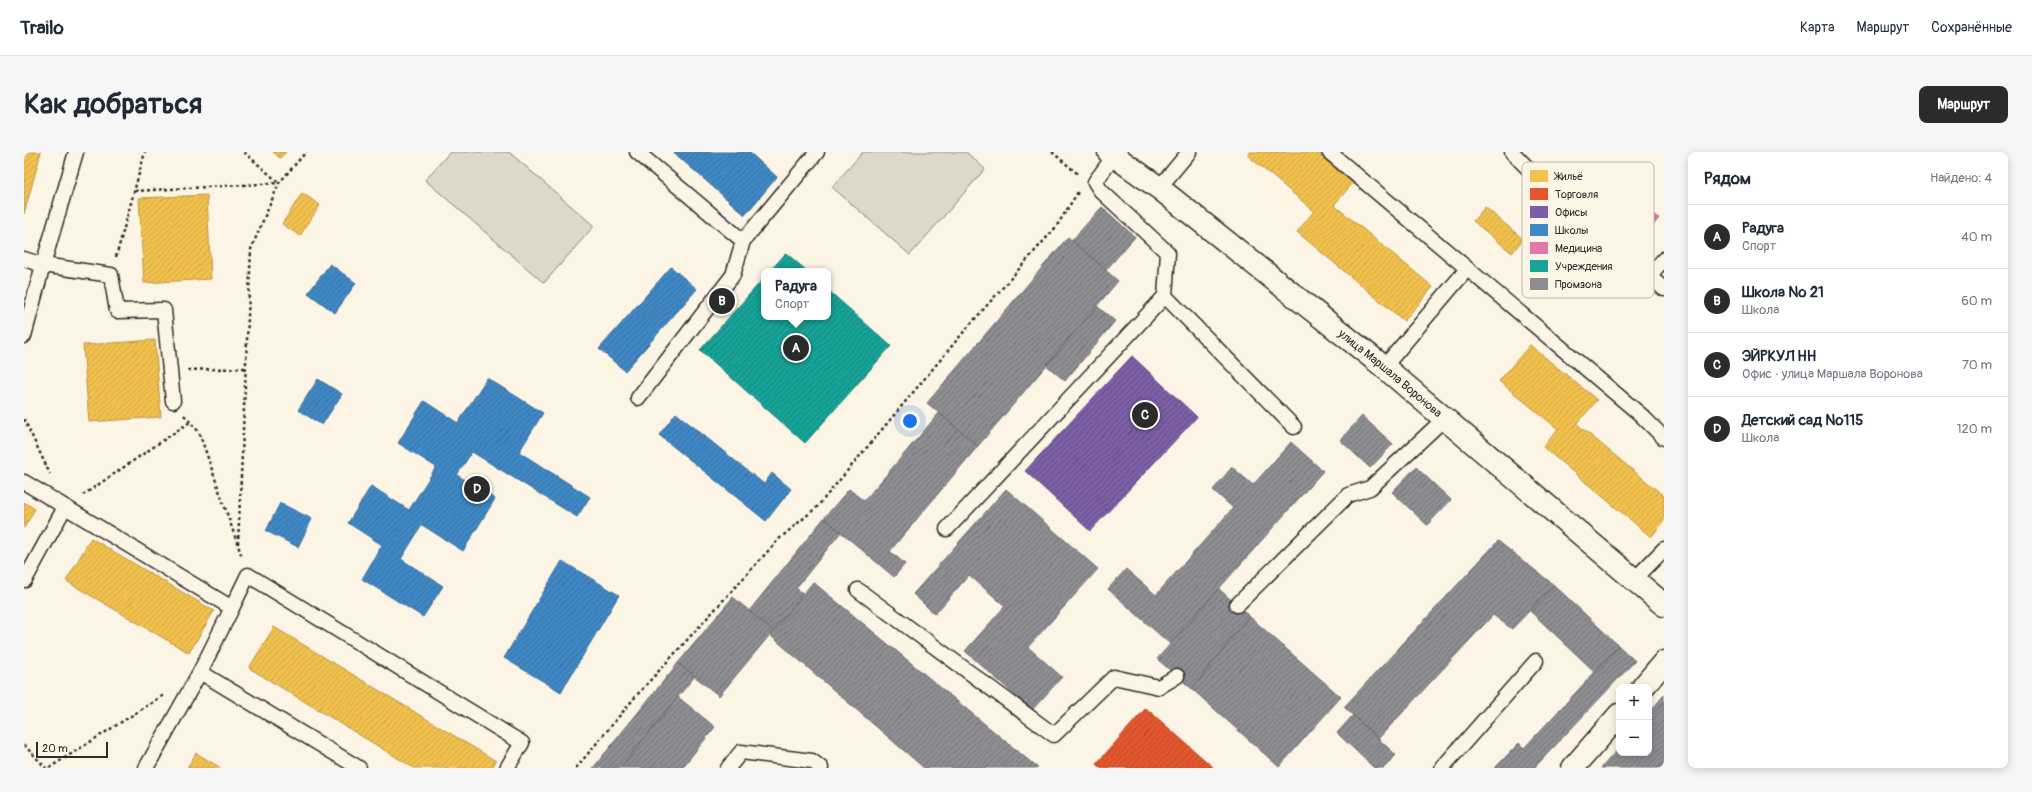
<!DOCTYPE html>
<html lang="ru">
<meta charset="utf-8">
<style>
:root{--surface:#fff;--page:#f6f6f7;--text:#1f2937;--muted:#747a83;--line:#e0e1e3;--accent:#2b2b2b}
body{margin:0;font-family:Pangolin,sans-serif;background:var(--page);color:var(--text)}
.controls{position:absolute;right:12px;bottom:12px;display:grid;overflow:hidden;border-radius:8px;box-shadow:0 2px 10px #0003}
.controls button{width:36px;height:36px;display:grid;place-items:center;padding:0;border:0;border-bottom:1px solid var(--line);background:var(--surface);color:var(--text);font:20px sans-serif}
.scale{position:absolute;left:12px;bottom:10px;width:72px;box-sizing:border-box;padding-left:4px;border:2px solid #2b2b2b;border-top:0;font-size:11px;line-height:14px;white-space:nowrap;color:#2b2b2b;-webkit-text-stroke:3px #fcf5e5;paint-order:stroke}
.you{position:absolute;left:886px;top:269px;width:14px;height:14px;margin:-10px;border:3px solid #fff;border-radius:50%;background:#1a73e8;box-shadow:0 0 0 6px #1a73e833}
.badge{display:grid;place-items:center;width:26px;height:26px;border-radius:50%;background:var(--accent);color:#fff;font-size:13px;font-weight:700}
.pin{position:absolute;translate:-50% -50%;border:2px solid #fff;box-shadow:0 1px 4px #0006}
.popup{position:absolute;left:737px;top:116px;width:70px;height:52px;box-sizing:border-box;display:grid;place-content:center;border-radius:8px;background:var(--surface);filter:drop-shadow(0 1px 3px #0005);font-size:13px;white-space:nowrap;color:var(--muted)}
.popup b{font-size:15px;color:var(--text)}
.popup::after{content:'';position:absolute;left:50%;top:100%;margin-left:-8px;border:8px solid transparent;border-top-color:var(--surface)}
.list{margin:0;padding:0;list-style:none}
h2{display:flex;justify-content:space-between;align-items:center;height:52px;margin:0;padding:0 16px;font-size:17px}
h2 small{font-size:13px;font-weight:400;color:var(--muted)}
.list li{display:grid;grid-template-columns:26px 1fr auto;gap:12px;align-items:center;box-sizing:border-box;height:64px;padding:0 16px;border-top:1px solid var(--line)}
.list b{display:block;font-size:15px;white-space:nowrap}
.list p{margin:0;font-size:13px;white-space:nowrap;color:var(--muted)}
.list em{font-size:13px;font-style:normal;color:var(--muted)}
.map{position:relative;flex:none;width:1640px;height:616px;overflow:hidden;border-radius:8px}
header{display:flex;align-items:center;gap:24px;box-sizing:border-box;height:56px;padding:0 20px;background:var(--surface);border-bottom:1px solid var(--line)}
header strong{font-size:19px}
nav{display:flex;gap:22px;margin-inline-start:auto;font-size:14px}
.intro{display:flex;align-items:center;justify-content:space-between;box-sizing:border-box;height:96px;padding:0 24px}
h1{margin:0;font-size:28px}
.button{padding:10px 18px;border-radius:8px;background:var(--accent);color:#fff;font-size:14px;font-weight:700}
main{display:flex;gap:24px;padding:0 24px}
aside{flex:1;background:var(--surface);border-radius:8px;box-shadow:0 2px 10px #0003}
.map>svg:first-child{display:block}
.grass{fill:#ded8ca;stroke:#84827a}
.homes{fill:url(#homes-hatch);stroke:#b69444}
.shops{fill:url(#shops-hatch);stroke:#ac4a2d}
.offices{fill:url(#offices-hatch);stroke:#634f82}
.schools{fill:url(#schools-hatch);stroke:#396c97}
.health{fill:url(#health-hatch);stroke:#ac6082}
.public{fill:url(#public-hatch);stroke:#1d7f77}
.industry{fill:url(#industry-hatch);stroke:#707073}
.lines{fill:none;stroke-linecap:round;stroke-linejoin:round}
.lane-casing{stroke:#2b2b2b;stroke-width:17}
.street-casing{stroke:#2b2b2b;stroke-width:25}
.path{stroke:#2b2b2b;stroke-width:2.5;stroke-dasharray:3 3;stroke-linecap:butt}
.lane{stroke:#fcf5e5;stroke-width:14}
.street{stroke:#fcf5e5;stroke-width:22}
.labels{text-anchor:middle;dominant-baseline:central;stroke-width:4;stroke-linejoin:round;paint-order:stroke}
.street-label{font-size:12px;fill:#2b2b2b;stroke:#fcf5e5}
.key{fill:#fcf5e5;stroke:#bdb8ad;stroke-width:1}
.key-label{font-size:11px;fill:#2b2b2b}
</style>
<header>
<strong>Trailo</strong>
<nav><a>Карта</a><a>Маршрут</a><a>Сохранённые</a></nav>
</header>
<div class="intro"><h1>Как добраться</h1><a class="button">Маршрут</a></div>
<main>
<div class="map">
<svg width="1640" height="616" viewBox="0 0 1640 616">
<defs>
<pattern id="homes-hatch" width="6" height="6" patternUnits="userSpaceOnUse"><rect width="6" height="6" fill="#f2c14e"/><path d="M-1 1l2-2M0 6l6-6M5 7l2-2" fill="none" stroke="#d0a644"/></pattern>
<pattern id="shops-hatch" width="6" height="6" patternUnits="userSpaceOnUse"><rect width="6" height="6" fill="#e4572e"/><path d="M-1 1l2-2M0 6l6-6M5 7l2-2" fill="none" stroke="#b94827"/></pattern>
<pattern id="offices-hatch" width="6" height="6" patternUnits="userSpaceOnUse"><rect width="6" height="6" fill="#7b5ea7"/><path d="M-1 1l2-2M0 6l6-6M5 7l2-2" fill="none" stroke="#604a80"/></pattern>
<pattern id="schools-hatch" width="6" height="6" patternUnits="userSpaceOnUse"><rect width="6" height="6" fill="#3f88c5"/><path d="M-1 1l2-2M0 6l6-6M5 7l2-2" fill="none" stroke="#356fa0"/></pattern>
<pattern id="health-hatch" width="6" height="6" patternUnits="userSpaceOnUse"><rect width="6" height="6" fill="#e377a8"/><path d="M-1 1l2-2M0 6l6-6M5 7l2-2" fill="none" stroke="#b86289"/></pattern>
<pattern id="public-hatch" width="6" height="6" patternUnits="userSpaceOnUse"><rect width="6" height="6" fill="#17a398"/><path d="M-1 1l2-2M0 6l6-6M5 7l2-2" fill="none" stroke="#15857c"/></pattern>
<pattern id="industry-hatch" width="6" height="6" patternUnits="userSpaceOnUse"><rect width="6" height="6" fill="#8d8d92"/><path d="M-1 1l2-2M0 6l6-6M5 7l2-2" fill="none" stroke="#737377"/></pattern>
</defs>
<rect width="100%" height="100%" fill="#fcf5e5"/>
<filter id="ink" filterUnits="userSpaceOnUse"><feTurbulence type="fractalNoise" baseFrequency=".025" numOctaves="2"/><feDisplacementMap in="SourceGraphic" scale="8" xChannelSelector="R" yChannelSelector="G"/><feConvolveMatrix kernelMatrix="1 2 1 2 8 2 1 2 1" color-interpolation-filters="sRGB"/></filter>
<g filter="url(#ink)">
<!-- grass -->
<path class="grass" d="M 426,0 L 485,0 L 570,74 L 520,131 L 401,28 Z
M 839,0 L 942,0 L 961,17 L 886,103 L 808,35 Z"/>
<!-- homes -->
<path class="homes" d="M 0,0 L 17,0 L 0,62 Z
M 249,0 L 262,0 L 256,6 Z
M 1226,0 L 1292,0 L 1329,31 L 1310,53 L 1409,135 L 1380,169 L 1273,80 L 1290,59 L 1223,3 Z
M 278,41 L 296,53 L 276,84 L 258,72 Z
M 183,43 L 187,127 L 120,131 L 115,46 Z
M 1461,55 L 1499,87 L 1488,101 L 1449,69 Z
M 131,188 L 137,265 L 65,270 L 59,193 Z
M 1506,193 L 1573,248 L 1553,272 L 1640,344 L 1640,369 L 1627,385 L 1519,295 L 1534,277 L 1475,229 Z
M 0,350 L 11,357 L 0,376 Z
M 67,386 L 190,459 L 165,501 L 42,429 Z
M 250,475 L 472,609 L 468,616 L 390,616 L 225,516 Z
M 172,601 L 197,616 L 163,616 Z"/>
<!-- shops -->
<path class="shops" d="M 1122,556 L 1190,616 L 1076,616 L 1072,612 Z"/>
<!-- offices -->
<path class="offices" d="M 1108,204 L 1173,265 L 1066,379 L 1001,319 Z"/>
<!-- schools -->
<path class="schools" d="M 649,0 L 725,0 L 753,25 L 721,63 Z
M 306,112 L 332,131 L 311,161 L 284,141 Z
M 647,115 L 673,137 L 601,219 L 575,197 Z
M 463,226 L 519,261 L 495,300 L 566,345 L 553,365 L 448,300 L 433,323 L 471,347 L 439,399 L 398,373 L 377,407 L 419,434 L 399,465 L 338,427 L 358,393 L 324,371 L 347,334 L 385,358 L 412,315 L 374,291 L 400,249 L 434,271 Z
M 294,227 L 318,242 L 298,273 L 274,258 Z
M 652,261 L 740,332 L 748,321 L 767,337 L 742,369 L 635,283 Z
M 256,351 L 288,367 L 274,395 L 242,379 Z
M 538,409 L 595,443 L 537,540 L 480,506 Z"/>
<!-- health -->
<path class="health" d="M 1610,46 L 1635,66 L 1613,94 L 1587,73 Z"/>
<!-- public -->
<path class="public" d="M 762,101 L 783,119 L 746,119 Z
M 740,126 L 740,165 L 804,165 L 804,138 L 867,194 L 781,291 L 676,198 Z"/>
<!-- industry -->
<path class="industry" d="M 1078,55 L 1111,85 L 1082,118 L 1048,88 Z
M 1044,85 L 1094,129 L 954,294 L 903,251 Z
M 1073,154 L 1091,169 L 1041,229 L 1022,213 Z
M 915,261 L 954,294 L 866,399 L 881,412 L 870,425 L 800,366 L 825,337 L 840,349 Z
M 1338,264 L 1369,292 L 1346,316 L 1316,288 Z
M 1267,290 L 1299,319 L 1146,492 L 1084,437 L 1102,417 L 1132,443 L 1209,356 L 1189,338 L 1208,315 L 1229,333 Z
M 1392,315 L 1427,348 L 1403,373 L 1368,340 Z
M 982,337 L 1074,417 L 1004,495 L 1038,525 L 1008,558 L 941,499 L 981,454 L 945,423 L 911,462 L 889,442 Z
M 800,366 L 817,380 L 772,436 L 779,441 L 749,479 L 725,459 Z
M 1474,389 L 1530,433 L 1488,477 L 1469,463 L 1354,587 L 1320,555 Z
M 789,430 L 1014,616 L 900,616 L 746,483 Z
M 1530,433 L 1595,494 L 1571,520 L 1506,459 Z
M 1195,437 L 1225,464 L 1168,537 L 1133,507 Z
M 709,445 L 749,479 L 695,544 L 654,511 Z
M 1225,464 L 1317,545 L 1255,615 L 1168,537 Z
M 1595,494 L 1611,509 L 1510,616 L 1471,616 L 1495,591 L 1500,596 Z
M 654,511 L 671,524 L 596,616 L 569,616 Z
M 1640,543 L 1640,616 L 1577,616 L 1595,596 L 1595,601 L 1625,601 L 1625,561 Z
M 654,545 L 691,575 L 658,616 L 596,616 Z
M 1329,563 L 1372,603 L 1360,616 L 1350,616 L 1313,581 Z"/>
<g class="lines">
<!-- lane casing -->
<g class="lane-casing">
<path id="lane" d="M 52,0 L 19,113 L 87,123 L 93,159 L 140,158 L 149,249
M 613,0 L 719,89 L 793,0
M 1305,0 L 1617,263 L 1640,286
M 1488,0 L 1529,42 L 1640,137
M 1135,36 L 1165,0
M 0,107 L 19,113 L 0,184
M 1625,124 L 1640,107
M 1141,144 L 1270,275
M 1360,215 L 1443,117
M 614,246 L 709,123 L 719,89
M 0,330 L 208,456 L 224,423 L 498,591 L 483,616
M 923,377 L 1141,144 L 1144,101 L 1077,39 L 1071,30 L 1090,4
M 1,428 L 41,355
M 1610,428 L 1640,397
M 834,438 L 1030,583 L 1090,525 L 1135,535 L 1153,524
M 1213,453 L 1324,343 L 1346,336 L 1420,267
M 208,456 L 176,520 L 335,616
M 122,616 L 176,520
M 704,616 L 717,600 L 788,609 L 797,616
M 1418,616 L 1512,509"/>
</g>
<!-- street casing -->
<g class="street-casing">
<g id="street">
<path id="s1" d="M 1085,0 L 1135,36 L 1360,215 L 1640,453"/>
<path d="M 1619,535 L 1640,510"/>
<path d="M 1549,616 L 1595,563"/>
</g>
</g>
<!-- path -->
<path class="path" d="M 220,0 L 254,30
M 1028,0 L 1054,22
M 111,39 L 255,31
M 92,105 L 121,0
M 164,218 L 221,216
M 160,263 L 175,280 L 218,405
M 0,267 L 26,322
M 59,343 L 166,270
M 214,392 L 227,97 L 255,31 L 282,0
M 0,593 L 22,616
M 25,616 L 140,543
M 552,616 L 612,544 L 755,387 L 793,355 L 943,176 L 1032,75 L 1054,40"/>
<!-- lane -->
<use href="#lane" class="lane"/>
<!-- street -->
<use href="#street" class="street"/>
</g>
</g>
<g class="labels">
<!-- street labels -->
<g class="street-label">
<text stroke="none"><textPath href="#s1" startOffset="358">улица Маршала Воронова</textPath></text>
</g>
</g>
<!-- legend -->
<rect x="1498" y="10" width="132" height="136" rx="6" class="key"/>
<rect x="1506" y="18" width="18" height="12" fill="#f2c14e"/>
<rect x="1506" y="36" width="18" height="12" fill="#e4572e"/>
<rect x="1506" y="54" width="18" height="12" fill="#7b5ea7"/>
<rect x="1506" y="72" width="18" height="12" fill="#3f88c5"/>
<rect x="1506" y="90" width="18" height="12" fill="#e377a8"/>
<rect x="1506" y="108" width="18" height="12" fill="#17a398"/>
<rect x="1506" y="126" width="18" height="12" fill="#8d8d92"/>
<g class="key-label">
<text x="1531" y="28">Жильё</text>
<text x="1531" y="46">Торговля</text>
<text x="1531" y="64">Офисы</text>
<text x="1531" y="82">Школы</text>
<text x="1531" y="100">Медицина</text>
<text x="1531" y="118">Учреждения</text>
<text x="1531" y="136">Промзона</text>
</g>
</svg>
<div class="controls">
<button>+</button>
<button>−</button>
</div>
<div class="scale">20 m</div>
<div class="you"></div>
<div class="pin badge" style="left:772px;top:196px">A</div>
<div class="popup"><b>Радуга</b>Спорт</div>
<div class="pin badge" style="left:698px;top:149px">B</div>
<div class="pin badge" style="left:1121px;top:263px">C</div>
<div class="pin badge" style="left:453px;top:337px">D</div>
</div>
<aside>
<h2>Рядом<small>Найдено: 4</small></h2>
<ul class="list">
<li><span class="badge">A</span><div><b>Радуга</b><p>Спорт</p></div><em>40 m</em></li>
<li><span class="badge">B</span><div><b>Школа № 21</b><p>Школа</p></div><em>60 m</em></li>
<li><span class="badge">C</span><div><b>ЭЙРКУЛ НН</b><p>Офис · улица Маршала Воронова</p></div><em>70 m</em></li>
<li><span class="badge">D</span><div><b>Детский сад №115</b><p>Школа</p></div><em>120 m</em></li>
</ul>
</aside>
</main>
